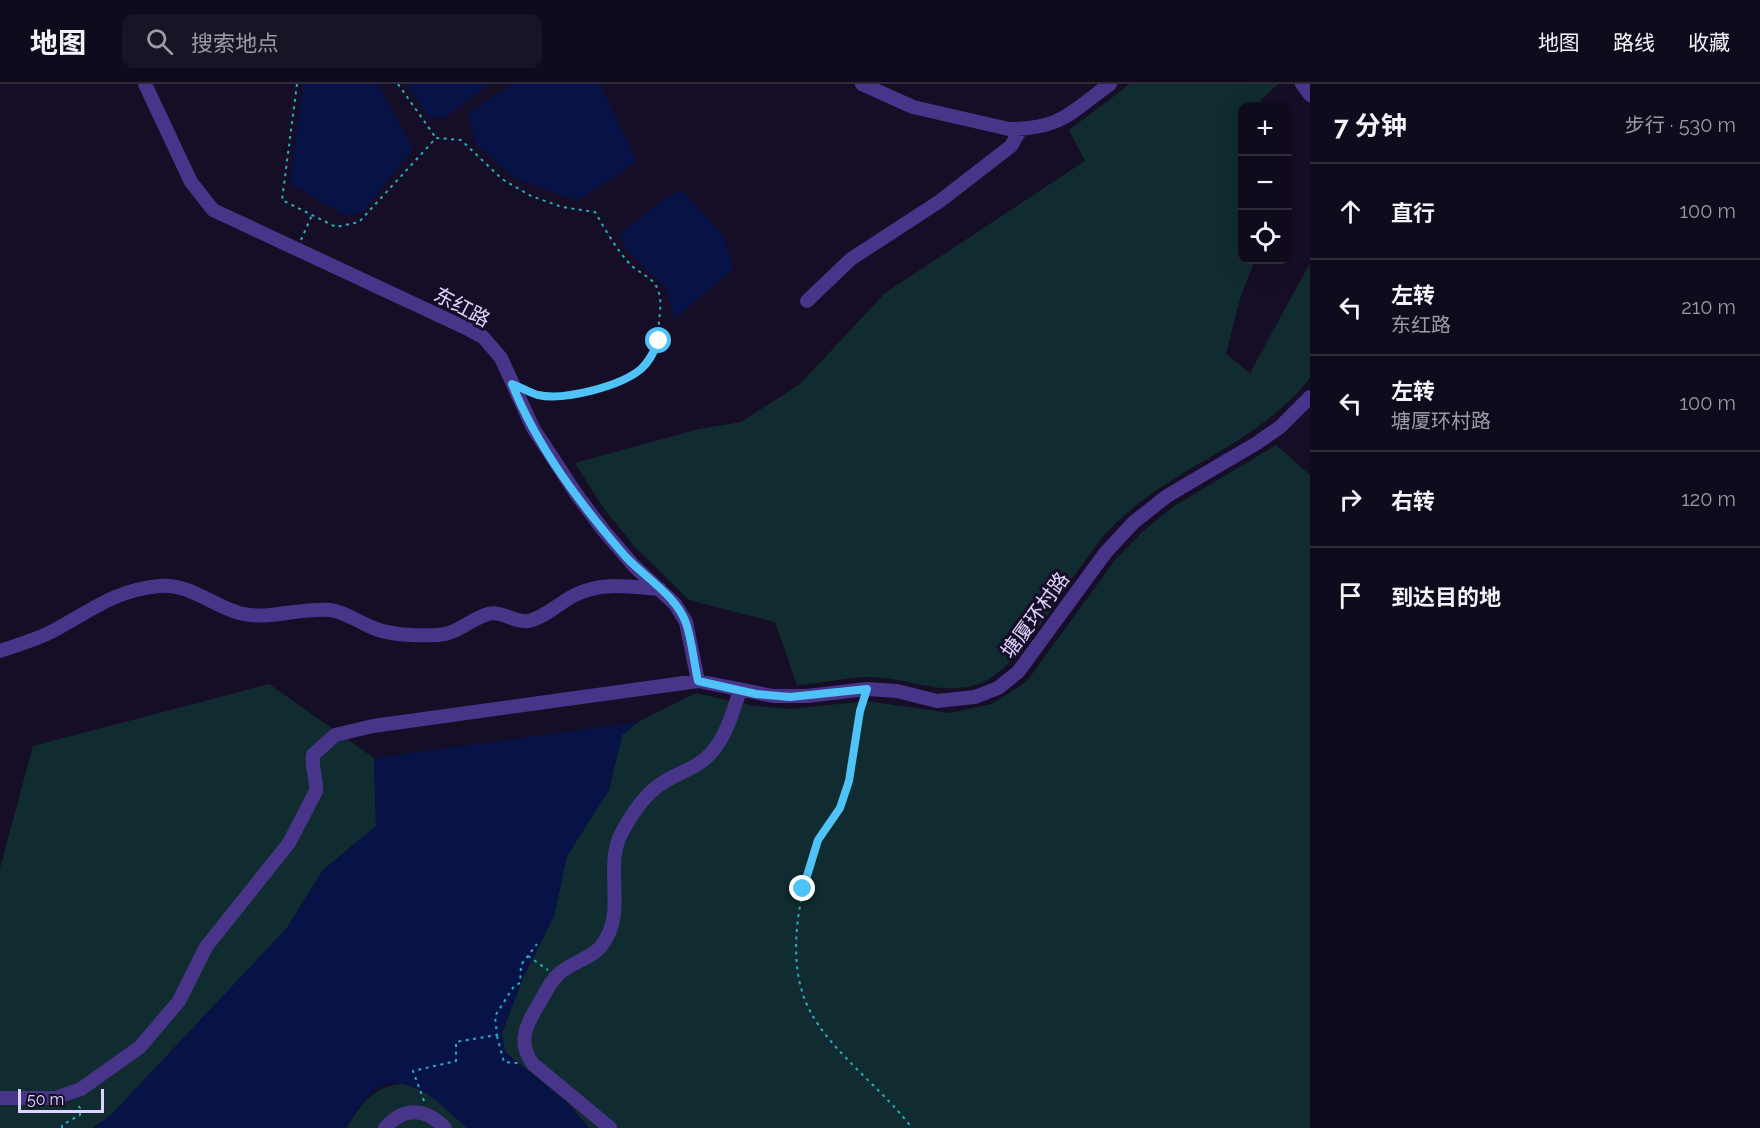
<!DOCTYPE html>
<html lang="zh">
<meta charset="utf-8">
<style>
:root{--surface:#100a1d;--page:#191326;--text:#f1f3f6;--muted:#9c9aa4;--line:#302b3b}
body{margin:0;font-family:Raleway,"Noto Sans SC",sans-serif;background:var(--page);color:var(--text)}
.controls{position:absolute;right:18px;top:18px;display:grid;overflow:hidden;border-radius:12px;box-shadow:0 6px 24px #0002}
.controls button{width:54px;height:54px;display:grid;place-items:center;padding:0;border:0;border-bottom:2px solid var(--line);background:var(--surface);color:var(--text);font:30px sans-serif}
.scale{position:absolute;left:18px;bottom:15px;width:86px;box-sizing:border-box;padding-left:6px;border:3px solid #e0d3ff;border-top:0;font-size:16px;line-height:21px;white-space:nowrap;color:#e0d3ff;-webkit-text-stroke:4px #160d27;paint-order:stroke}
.stop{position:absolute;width:18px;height:18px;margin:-14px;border:4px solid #4fc3f7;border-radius:50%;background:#fff}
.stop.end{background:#4fc3f7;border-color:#fff;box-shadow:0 2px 6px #0008}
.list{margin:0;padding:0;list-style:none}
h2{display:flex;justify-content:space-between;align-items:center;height:78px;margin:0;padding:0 24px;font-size:26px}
h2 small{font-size:20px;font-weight:400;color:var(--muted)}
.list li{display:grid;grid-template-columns:39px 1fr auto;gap:18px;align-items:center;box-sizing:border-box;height:96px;padding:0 24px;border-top:2px solid var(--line)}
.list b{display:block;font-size:22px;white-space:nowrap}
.list p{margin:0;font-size:20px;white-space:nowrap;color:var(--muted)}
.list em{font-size:20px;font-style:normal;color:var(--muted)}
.icon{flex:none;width:33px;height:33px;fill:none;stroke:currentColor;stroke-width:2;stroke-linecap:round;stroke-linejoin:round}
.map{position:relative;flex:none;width:1310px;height:1044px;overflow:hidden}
header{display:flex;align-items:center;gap:36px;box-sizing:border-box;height:84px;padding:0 30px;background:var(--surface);border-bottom:2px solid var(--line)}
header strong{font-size:28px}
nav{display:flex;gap:33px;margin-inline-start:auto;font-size:21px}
.search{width:420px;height:54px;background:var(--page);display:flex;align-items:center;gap:15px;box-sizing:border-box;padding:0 21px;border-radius:12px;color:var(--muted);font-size:22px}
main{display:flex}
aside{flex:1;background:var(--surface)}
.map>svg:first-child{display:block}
.green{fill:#102c31}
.water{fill:#071246}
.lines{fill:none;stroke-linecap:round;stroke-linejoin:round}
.path{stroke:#27adbf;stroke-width:2;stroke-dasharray:3 4.5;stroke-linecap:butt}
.minor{stroke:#483589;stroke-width:14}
.route{stroke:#4fc3f7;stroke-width:8}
.labels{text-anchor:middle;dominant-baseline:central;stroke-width:6;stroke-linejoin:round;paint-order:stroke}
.street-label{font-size:20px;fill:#e0d3ff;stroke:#160d27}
</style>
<header>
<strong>地图</strong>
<div class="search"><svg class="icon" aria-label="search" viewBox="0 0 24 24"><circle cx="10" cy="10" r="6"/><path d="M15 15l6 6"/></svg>搜索地点</div>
<nav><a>地图</a><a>路线</a><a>收藏</a></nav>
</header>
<main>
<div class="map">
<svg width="1310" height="1044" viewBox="0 0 1310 1044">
<rect width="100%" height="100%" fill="#160d27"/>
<!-- green -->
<path class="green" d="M 1130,0 L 1278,0 L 1260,17 L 1263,22 L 1242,22 L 1242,176 L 1255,176 L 1241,211 L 1226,270 L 1250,289 L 1310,179 L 1310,294 C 1257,362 1170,383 1111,444 C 1074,482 1026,580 981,599 C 943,614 908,593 869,593 C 845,593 821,600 797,601 L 775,538 L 689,516 L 634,462 L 602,422 L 575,379 L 699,345 L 741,338 L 800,300 L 885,209 L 1085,77 L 1069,46 Z
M 1276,361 L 1310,391 L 1310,1044 L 589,1044 L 568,1019 L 505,968 L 502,949 L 523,894 L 554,832 L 567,772 L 609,706 L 622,651 L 638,638 L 696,609 L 754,622 L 790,625 L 867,617 L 950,629 L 992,620 L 1027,597 L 1115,476 L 1143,447 L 1174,422 Z
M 269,600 L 374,674 L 376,742 L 323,786 L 287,844 L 112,1030 L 93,1044 L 0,1044 L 0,784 L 33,662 Z
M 403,1000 L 426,1007 L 467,1044 L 346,1044 C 362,1020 372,1002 403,1000 Z"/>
<!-- water -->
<path class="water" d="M 303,0 L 378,0 L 413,65 L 362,129 L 344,131 L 290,99 Z
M 407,0 L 490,0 L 446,33 L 429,34 Z
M 513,0 L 600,0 L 637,78 L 577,117 L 515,94 L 476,61 L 468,29 Z
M 683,107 L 724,152 L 733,185 L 675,235 L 666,204 L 628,167 L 619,151 L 669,111 Z
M 638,638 L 622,651 L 609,706 L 567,772 L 554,832 L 523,894 L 502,949 L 505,968 L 568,1019 L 589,1044 L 467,1044 C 439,1018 396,972 361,1020 C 355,1027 351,1036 346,1044 L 93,1044 L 112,1030 L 287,844 L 323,786 L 376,742 L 374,674 Z"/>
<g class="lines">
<!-- path -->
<path class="path" d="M 297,0 L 282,116 L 336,143 L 359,138 L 436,54 L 461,56 L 502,95 L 531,112 L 562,123 L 595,128 C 605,145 615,163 628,178 C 637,189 653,192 658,206 C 662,216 660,227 659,238 C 657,283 635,292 596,304 C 573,311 552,317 529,307
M 398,0 L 436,54
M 301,156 L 312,131
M 864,617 C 855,643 856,671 849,698 C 842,724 826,737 818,758 C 799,808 784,878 810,927 C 832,969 883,1005 912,1044
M 528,872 L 548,886
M 497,952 L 504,978 L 518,979
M 424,1017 L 413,987 L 456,977 L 456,958 L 497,951 L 495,932 L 514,902 L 520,899 L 521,881 L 537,860
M 62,1044 L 62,1041 L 80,1031 L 80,1024 L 77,1020"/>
<!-- minor -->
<path class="minor" d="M 145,0 L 191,98 L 213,126 L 468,245 L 483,253 L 501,274 L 533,344 L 577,411 L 604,447 L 634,482 L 675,520 L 686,538 L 698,597
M 862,0 L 913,23 L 1009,45 C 1061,45 1070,29 1110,0
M 1302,0 L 1310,11
M 807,217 L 851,175 L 940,117 L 1011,62 L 1021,45
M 0,567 C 17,561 35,556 51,548 C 90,528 111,507 159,502 C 189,499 211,521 239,529 C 270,537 299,523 330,526 C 345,528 357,537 371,543 C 391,552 417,552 438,551 C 458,550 470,535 488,530 C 502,526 514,539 528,537 C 545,534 560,518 575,511 C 602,497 631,503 660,505
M 0,1014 L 55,1014 L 81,1005 L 140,963 L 179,917 L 206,863 L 289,759 L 316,707 C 317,694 311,684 313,671 L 335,651 L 373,642 L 698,597 L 773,612 L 807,612 L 867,605 L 897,607 L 937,617 L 975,613 L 998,604 L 1018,588 L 1106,468 L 1134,438 L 1167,412 L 1257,359 L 1280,343 L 1310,313
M 385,1044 C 404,1022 426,1024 445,1044
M 610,1044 L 533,980 C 516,958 527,939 540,918 C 546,907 551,896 561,888 C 577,875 597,874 607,853 C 624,822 605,781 621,750 C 630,733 645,710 661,700 C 678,688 697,685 711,669 C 727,651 732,629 740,607"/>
</g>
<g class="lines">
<!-- route -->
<path class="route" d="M 659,257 C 654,267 650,277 641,285 C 621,302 564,317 538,311 C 530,309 521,303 512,300 C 537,363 581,421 625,472 C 644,493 676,511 686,539 C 692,557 694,579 698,597 L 756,610 L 790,613 L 867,605 L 860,627 L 849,697 L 840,724 L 818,756 L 803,805"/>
</g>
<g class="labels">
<!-- street labels -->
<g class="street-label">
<text transform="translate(462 223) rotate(28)">东红路</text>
<text transform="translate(1035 531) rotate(-54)">塘厦环村路</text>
</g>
</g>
</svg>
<div class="controls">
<button>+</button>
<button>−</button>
<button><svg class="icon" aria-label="locate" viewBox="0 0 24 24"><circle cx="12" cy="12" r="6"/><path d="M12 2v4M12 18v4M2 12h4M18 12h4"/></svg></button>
</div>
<div class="scale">50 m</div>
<div class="stop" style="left:659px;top:257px"></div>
<div class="stop end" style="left:803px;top:805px"></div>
</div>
<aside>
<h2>7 分钟<small>步行 · 530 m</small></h2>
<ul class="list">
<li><svg class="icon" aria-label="ahead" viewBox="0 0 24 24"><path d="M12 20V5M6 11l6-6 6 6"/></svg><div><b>直行</b></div><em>100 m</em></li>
<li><svg class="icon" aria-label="left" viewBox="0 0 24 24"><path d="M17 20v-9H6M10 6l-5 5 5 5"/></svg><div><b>左转</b><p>东红路</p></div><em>210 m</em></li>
<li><svg class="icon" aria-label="left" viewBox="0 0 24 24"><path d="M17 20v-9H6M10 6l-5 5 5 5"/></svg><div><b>左转</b><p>塘厦环村路</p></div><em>100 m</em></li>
<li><svg class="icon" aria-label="right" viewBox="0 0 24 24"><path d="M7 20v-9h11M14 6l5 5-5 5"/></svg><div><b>右转</b></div><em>120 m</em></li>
<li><svg class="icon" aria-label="arrive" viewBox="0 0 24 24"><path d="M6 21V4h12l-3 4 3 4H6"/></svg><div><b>到达目的地</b></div></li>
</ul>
</aside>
</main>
